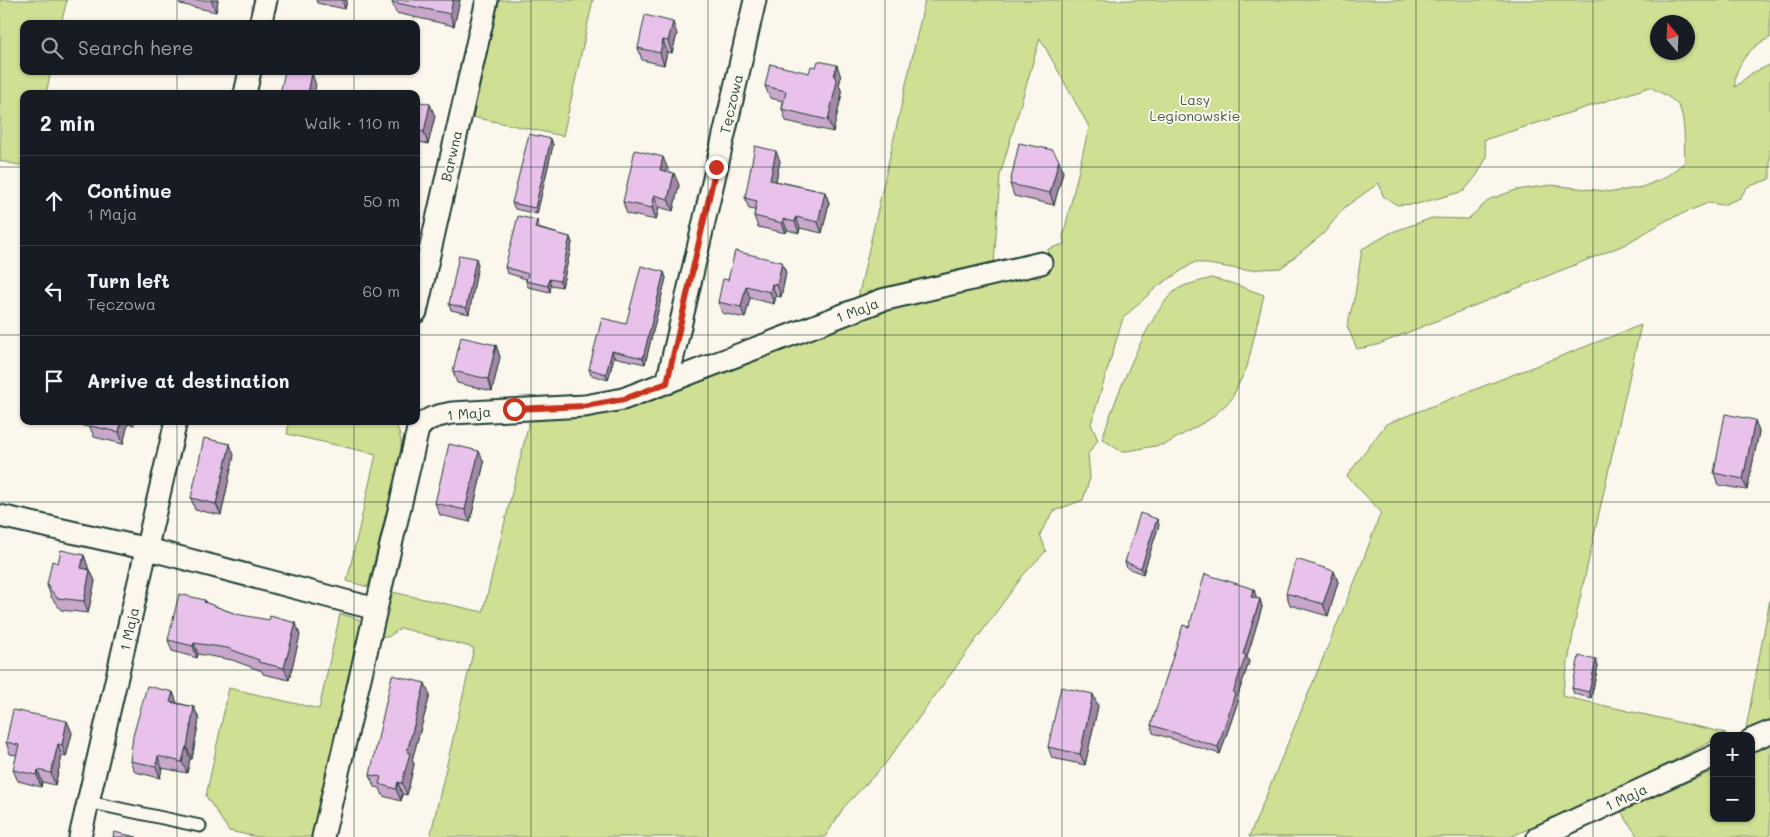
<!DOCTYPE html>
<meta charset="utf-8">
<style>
:root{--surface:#171b24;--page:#20242c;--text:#f1f3f6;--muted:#9ea1a6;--line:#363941}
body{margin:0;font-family:Mali,sans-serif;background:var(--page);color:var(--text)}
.controls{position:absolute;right:15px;bottom:15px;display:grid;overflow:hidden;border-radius:10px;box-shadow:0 1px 4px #0004}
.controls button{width:45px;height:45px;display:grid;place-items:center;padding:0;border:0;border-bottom:1px solid var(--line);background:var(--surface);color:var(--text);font:25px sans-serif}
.compass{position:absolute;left:1650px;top:15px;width:45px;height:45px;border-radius:50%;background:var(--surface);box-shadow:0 1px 4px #0004;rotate:341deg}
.stop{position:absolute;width:15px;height:15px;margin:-11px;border:4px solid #c8321e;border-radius:50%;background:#fff}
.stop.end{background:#c8321e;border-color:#fff;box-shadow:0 1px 5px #0008}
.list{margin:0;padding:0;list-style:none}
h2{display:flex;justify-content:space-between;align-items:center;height:65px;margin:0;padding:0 20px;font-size:21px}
h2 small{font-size:16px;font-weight:400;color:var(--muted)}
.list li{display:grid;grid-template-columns:32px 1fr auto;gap:15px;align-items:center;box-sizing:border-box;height:90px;padding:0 20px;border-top:1px solid var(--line)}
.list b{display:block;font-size:19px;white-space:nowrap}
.list p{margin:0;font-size:16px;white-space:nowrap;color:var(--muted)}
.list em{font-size:16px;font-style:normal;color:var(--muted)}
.icon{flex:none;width:28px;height:28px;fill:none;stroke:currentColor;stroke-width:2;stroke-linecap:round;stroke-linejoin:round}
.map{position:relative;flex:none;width:1770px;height:837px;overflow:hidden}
.search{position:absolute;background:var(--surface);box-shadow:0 1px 4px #0004;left:20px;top:20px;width:400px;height:55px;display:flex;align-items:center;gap:12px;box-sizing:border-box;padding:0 18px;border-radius:10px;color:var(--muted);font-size:19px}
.panel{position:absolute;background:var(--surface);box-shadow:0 1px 4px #0004;left:20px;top:90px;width:400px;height:335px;border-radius:10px}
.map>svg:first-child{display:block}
.green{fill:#cfdf93;stroke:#778e64;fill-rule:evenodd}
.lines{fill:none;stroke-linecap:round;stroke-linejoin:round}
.service-casing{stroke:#1f3d34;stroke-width:15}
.minor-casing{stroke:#1f3d34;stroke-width:25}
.service{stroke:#fbf7ec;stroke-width:11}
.minor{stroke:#fbf7ec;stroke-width:21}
.wall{fill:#c8a7cb;stroke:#1f3d34}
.shaded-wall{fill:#a388a5;stroke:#1f3d34}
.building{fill:#e9c2ec;stroke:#1f3d34}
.route{stroke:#c8321e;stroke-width:6}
.grid{fill:none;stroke:#1f3d34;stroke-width:1;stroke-opacity:0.55}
.labels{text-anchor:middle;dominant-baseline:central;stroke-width:4;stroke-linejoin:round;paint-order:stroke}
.park-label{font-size:14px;fill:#425d47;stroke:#fbf7ec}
.street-label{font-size:14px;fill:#1f3d34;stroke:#fbf7ec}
</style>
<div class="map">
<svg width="1770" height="837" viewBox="0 0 1770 837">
<rect width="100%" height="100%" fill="#fbf7ec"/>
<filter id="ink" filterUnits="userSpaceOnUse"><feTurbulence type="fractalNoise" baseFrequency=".02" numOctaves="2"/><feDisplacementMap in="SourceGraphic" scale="10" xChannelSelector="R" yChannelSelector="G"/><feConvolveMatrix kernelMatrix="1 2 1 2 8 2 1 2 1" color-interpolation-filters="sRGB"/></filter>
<g filter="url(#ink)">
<!-- green -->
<path class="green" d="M 0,0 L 67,0 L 61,24 L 24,24 L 24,71 L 51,71 L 46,94 L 24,94 L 24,166 L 0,161 Z
M 499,0 L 593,0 L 563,136 L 473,117 Z
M 925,0 L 1770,0 L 1770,38 C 1751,45 1733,67 1735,87 L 1752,73 L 1770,65 L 1770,179 L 1747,187 L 1740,198 L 1723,205 L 1708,203 L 1667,220 L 1624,245 L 1377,345 L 1357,349 L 1347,326 L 1355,295 L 1362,249 L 1392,232 L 1432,218 L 1468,219 L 1490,199 L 1516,190 L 1551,185 L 1613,192 L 1642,187 L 1664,178 L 1685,162 C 1684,148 1686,113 1677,104 C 1669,96 1659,92 1650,87 L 1484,140 L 1487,157 L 1477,175 L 1464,191 L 1417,204 L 1397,205 L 1383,196 L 1379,183 L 1345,207 L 1323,234 L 1281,268 L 1245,270 L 1195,262 L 1158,286 L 1123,318 L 1091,424 L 1098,440 L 1088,454 L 1090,478 L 1083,500 L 1054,511 L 1040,534 L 1046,551 L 1024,574 L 885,764 L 844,807 L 825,837 L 430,837 L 474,648 L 401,628 L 388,637 L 379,636 L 388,591 L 483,612 L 531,414 L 604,413 L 883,304 L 1006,275 L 1039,278 L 1050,264 L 1048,249 L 1064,244 L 1063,237 L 1089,127 L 1040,38 L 1000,175 L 994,265 L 857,302 ZM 1658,22 L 1688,22 L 1688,52 L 1658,52 Z
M 1211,278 L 1231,283 L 1264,295 L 1247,367 L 1231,400 L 1210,419 L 1166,444 L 1122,452 L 1102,439 C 1113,405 1148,312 1175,291 C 1183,284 1200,282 1211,278 Z
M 1641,325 L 1577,612 L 1562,696 L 1726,733 L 1714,736 L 1714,740 L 1623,787 L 1510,837 L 1249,837 L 1359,571 L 1381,512 L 1347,476 L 1386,424 Z
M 289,421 L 394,421 C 400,431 402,441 401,452 L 368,587 L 347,581 L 376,454 L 287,434 Z
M 1770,599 L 1770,721 L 1745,734 Z
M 340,614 C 350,617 364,617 364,630 L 340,715 L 316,837 L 258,837 L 229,831 L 206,796 L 229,688 L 319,709 Z
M 1770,745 L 1770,837 L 1638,837 L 1620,810 L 1714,771 L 1714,818 L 1751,818 L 1751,753 Z"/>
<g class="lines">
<!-- service casing -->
<g class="service-casing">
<path id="service" d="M 88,802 L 200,826"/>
</g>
<!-- minor casing -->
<g class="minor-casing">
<path id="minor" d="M 260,24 L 266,0
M 245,94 L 250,71
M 416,312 L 487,0
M 667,383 L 755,0
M 0,516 L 148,549 L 376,609
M 1751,740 L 1770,732
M 80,837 L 176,421
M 323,837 L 418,429 C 427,417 437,416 452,413 L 585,406 L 623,399 L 882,300 L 1041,263
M 1538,837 L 1714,756"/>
</g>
<!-- service -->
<use href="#service" class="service"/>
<!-- minor -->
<use href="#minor" class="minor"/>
</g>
<!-- wall -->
<path class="wall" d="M 179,0 L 218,0 L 216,12 L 180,4 Z
M 316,0 L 347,0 L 345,9 L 317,3 Z
M 460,0 L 454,26 L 396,13 L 392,2 Z
M 677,34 L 672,53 L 667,52 L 664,65 L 642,60 L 638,48 Z
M 809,73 L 841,77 L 839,85 L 842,93 L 833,132 L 786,121 L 782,109 L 783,101 L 770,98 L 765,86 Z
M 416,101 L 435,116 L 428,144 L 416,141 Z
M 551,139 L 553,145 L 537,214 L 515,209 L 512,203 Z
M 780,161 L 776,181 L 825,192 L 829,203 L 822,233 L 800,228 L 799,233 L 787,230 L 786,233 L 758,227 L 754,216 L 755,210 L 749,209 L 745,198 Z
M 668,169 L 667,171 L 679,185 L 673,211 L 659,207 L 656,220 L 627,214 L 623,202 Z
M 1063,172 L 1054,205 L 1014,196 L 1010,184 Z
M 537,220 L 539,226 L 538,228 L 570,237 L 572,243 L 562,287 L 551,285 L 550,292 L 528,287 L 526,281 L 526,279 L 507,273 L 505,267 Z
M 782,262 L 786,273 L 781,297 L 776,296 L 774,304 L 750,298 L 745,318 L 722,313 L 718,302 Z
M 478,264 L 469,314 L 451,310 L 449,304 Z
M 664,272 L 666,278 L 645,364 L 614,357 L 608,380 L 591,375 L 589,369 L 626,324 Z
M 496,345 L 500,357 L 492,391 L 457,383 L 453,371 Z
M 1755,420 L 1759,432 L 1747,490 L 1718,485 L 1714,473 Z
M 82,421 L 135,421 L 134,425 L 128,424 L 123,444 L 94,437 L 90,427 L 83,426 Z
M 234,455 L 221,515 L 195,510 L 191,498 Z
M 484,463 L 470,522 L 440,515 L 435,503 Z
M 1157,519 L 1159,525 L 1143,574 L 1127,568 L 1125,562 Z
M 84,555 L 88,567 L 88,569 L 90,570 L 95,581 L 88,613 L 61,610 L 51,597 L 47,585 L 58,563 Z
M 1334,571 L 1338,582 L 1328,616 L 1290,605 L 1286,593 Z
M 1256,596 L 1256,598 L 1260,599 L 1262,607 L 1247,657 L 1249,662 L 1237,698 L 1238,701 L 1220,754 L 1153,733 L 1151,725 L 1189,627 Z
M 205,600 L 206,603 L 236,614 L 300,635 L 289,680 L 263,674 L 262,671 L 232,660 L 198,654 L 197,658 L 172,651 L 168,640 Z
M 1598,666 L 1591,698 L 1574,694 L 1572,688 Z
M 173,692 L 177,703 L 194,707 L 199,719 L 192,759 L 190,759 L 187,773 L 162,768 L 160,778 L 135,772 L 130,761 Z
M 430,695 L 412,760 L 414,764 L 407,795 L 402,794 L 401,801 L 383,796 L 380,788 L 374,787 L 370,775 Z
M 1098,706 L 1085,765 L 1052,758 L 1048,747 Z
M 67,721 L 72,733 L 66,757 L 62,756 L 55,785 L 42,782 L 41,787 L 18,781 L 13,770 L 17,755 L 10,754 L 6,742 Z"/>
<!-- shaded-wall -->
<path class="shaded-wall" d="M 211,0 L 218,0 L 216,12 Z
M 342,0 L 347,0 L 345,9 Z
M 453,0 L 460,0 L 454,26 L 450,14 Z
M 673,22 L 677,34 L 672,53 L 668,41 Z
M 663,40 L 667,52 L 664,65 L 660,53 Z
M 837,65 L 841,77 L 839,85 L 842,93 L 833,132 L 828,120 L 834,76 Z
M 312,73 L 316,85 L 314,94 L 308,94 Z
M 430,104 L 435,116 L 428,144 L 424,132 Z
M 551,139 L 553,145 L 537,214 L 535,208 Z
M 776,151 L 780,161 L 774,190 L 770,180 Z
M 663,157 L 668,169 L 665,182 L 660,170 Z
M 1059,160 L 1063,172 L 1054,205 L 1050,193 Z
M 674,173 L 679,185 L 673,211 L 668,199 Z
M 825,192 L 829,203 L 822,233 L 818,222 Z
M 654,195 L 659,207 L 656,220 L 652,208 Z
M 796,217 L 800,228 L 799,233 L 795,222 Z
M 783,219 L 787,230 L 786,233 L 782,223 Z
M 537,220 L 539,226 L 537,234 L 535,228 Z
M 570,237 L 572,243 L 562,287 L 560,281 Z
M 476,258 L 478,264 L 469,314 L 466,308 Z
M 782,262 L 786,273 L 781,297 L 777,285 Z
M 664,272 L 666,278 L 645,364 L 643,358 Z
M 549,279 L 551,285 L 550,292 L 548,286 Z
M 772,284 L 776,296 L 774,304 L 770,292 Z
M 746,286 L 750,298 L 745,318 L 741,307 Z
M 496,345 L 500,357 L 492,391 L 488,379 Z
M 612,351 L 614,357 L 608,380 L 606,374 Z
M 1755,420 L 1759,432 L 1747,490 L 1743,479 Z
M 121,421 L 127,421 L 128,424 L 123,444 L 119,432 Z
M 230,444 L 234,455 L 221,515 L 216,504 Z
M 479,451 L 484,463 L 470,522 L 465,510 Z
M 1157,519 L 1159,525 L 1143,574 L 1141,568 Z
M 84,555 L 88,567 L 86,580 L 81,568 Z
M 90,570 L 95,581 L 88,613 L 84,601 Z
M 1334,571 L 1338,582 L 1328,616 L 1323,604 Z
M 1254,589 L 1256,596 L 1254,604 L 1251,597 Z
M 1260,599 L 1262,607 L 1247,657 L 1249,662 L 1237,698 L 1238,701 L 1220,754 L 1218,747 L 1243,654 Z
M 296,623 L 300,635 L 289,680 L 284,668 Z
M 194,643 L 198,654 L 197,658 L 193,646 Z
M 1596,660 L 1598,666 L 1591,698 L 1589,692 Z
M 425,683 L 430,695 L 412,760 L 414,764 L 407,795 L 402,783 L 407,752 Z
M 173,692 L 177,704 L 170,702 Z
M 1093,694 L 1098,706 L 1085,765 L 1080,754 Z
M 194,707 L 199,719 L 192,759 L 187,747 Z
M 67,721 L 72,733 L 66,757 L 62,745 Z
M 58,744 L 62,756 L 55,785 L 51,773 Z
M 186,747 L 190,759 L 187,773 L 182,762 Z
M 158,756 L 162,768 L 160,778 L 156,766 Z
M 38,770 L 42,782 L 41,787 L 37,775 Z
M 398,782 L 402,794 L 401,801 L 396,789 Z"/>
<!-- building -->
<path class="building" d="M 392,0 L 453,0 L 450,14 L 392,2 Z
M 645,15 L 673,22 L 668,41 L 663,40 L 660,53 L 638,48 Z
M 818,61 L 837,65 L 834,76 L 837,81 L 828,120 L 782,109 L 786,91 L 765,86 L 770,64 L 809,73 L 811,66 L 816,67 Z
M 285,71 L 303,71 L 312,73 L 308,94 L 280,94 Z
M 371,90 L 385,94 L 370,94 Z
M 416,101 L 430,104 L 424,132 L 416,130 Z
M 529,134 L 551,139 L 535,208 L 512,203 Z
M 1019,143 L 1053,150 L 1059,160 L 1050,193 L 1010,184 Z
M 755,146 L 776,151 L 770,180 L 825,192 L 818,222 L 796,217 L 795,222 L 783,219 L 782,223 L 754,216 L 757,201 L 745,198 Z
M 635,150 L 663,157 L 660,170 L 674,173 L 668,199 L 654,195 L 652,208 L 623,202 Z
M 518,216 L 537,220 L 535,228 L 570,237 L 560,281 L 549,279 L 548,286 L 526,281 L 528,274 L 505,267 Z
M 735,251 L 782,262 L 777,285 L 772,284 L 770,292 L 746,286 L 741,307 L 718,302 L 723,279 L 728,280 Z
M 459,255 L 476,258 L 466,308 L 449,304 Z
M 641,266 L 664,272 L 643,358 L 612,351 L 606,374 L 589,369 L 602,318 L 626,324 Z
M 461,337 L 496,345 L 488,379 L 453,371 Z
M 1725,414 L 1755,420 L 1743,479 L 1714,473 Z
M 91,421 L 121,421 L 119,432 L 90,426 Z
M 204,438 L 230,444 L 216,504 L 191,498 Z
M 449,444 L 479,451 L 465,510 L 435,503 Z
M 1140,513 L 1157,519 L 1141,568 L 1125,562 Z
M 61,550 L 84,555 L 81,568 L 90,570 L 84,601 L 57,598 L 47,585 L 52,561 L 58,563 Z
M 1296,559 L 1334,571 L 1323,604 L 1286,593 Z
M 1205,574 L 1254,589 L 1251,597 L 1260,599 L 1243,654 L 1246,655 L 1233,693 L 1235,693 L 1218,747 L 1151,725 L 1183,625 L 1189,627 Z
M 179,594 L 205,600 L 204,602 L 236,614 L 269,620 L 270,616 L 296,623 L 284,668 L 258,662 L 259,660 L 227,648 L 194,643 L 193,646 L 168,640 Z
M 1579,656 L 1596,660 L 1589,692 L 1572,688 Z
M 392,675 L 425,683 L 407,752 L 410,753 L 402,783 L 398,782 L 396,789 L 379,784 L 381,777 L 370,775 Z
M 147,686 L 173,692 L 170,702 L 194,707 L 187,747 L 186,747 L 182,762 L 158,756 L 156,766 L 130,761 L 133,736 Z
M 1061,687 L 1093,694 L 1080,754 L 1048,747 Z
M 13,710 L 67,721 L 62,745 L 58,744 L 51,773 L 38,770 L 37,775 L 13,770 L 19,745 L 6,742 Z
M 114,832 L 137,837 L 113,837 Z"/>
</g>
<g class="lines" filter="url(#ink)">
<!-- route -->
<path class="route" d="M 514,409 L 585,406 L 624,399 L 667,383 L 716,167"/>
</g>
<!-- grid -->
<path class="grid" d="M 177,0 L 177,24M 354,0 L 354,24M 531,0 L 531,837M 708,0 L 708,837M 885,0 L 885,837M 1062,0 L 1062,837M 1239,0 L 1239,837M 1416,0 L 1416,837M 1593,0 L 1593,837M 177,71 L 177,94M 354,71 L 354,94M 0,167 L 24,167M 416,167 L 1770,167M 0,335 L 24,335M 416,335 L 1770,335M 177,421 L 177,837M 354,421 L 354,837M 0,502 L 1770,502M 0,670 L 1770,670"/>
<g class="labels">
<!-- park labels -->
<g class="park-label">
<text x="1195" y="99">Lasy<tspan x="1195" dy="16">Legionowskie</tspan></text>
</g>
<!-- street labels -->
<g class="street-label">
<text transform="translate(731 104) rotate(-77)">Tęczowa</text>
<text transform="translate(451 156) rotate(-77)">Barwna</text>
<text transform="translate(857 310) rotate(-21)">1 Maja</text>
<text transform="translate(469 413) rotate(-5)">1 Maja</text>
<text transform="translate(129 629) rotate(-77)">1 Maja</text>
<text transform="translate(1626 797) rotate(-25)">1 Maja</text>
</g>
</g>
</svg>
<div class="controls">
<button>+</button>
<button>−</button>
</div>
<svg class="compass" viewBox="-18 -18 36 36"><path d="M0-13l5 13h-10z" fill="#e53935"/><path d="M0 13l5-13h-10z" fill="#9ea1a6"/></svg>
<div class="stop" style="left:514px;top:409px"></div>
<div class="stop end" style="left:716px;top:167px"></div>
<div class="search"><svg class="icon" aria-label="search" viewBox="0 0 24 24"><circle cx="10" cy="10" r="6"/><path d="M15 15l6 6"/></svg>Search here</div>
<section class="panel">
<h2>2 min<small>Walk · 110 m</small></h2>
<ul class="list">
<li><svg class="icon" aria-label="ahead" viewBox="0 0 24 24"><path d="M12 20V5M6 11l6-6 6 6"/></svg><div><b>Continue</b><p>1 Maja</p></div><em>50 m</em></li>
<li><svg class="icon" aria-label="left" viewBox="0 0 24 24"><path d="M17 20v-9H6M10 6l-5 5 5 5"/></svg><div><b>Turn left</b><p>Tęczowa</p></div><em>60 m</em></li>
<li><svg class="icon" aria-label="arrive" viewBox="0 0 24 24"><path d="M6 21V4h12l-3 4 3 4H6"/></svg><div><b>Arrive at destination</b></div></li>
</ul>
</section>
</div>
